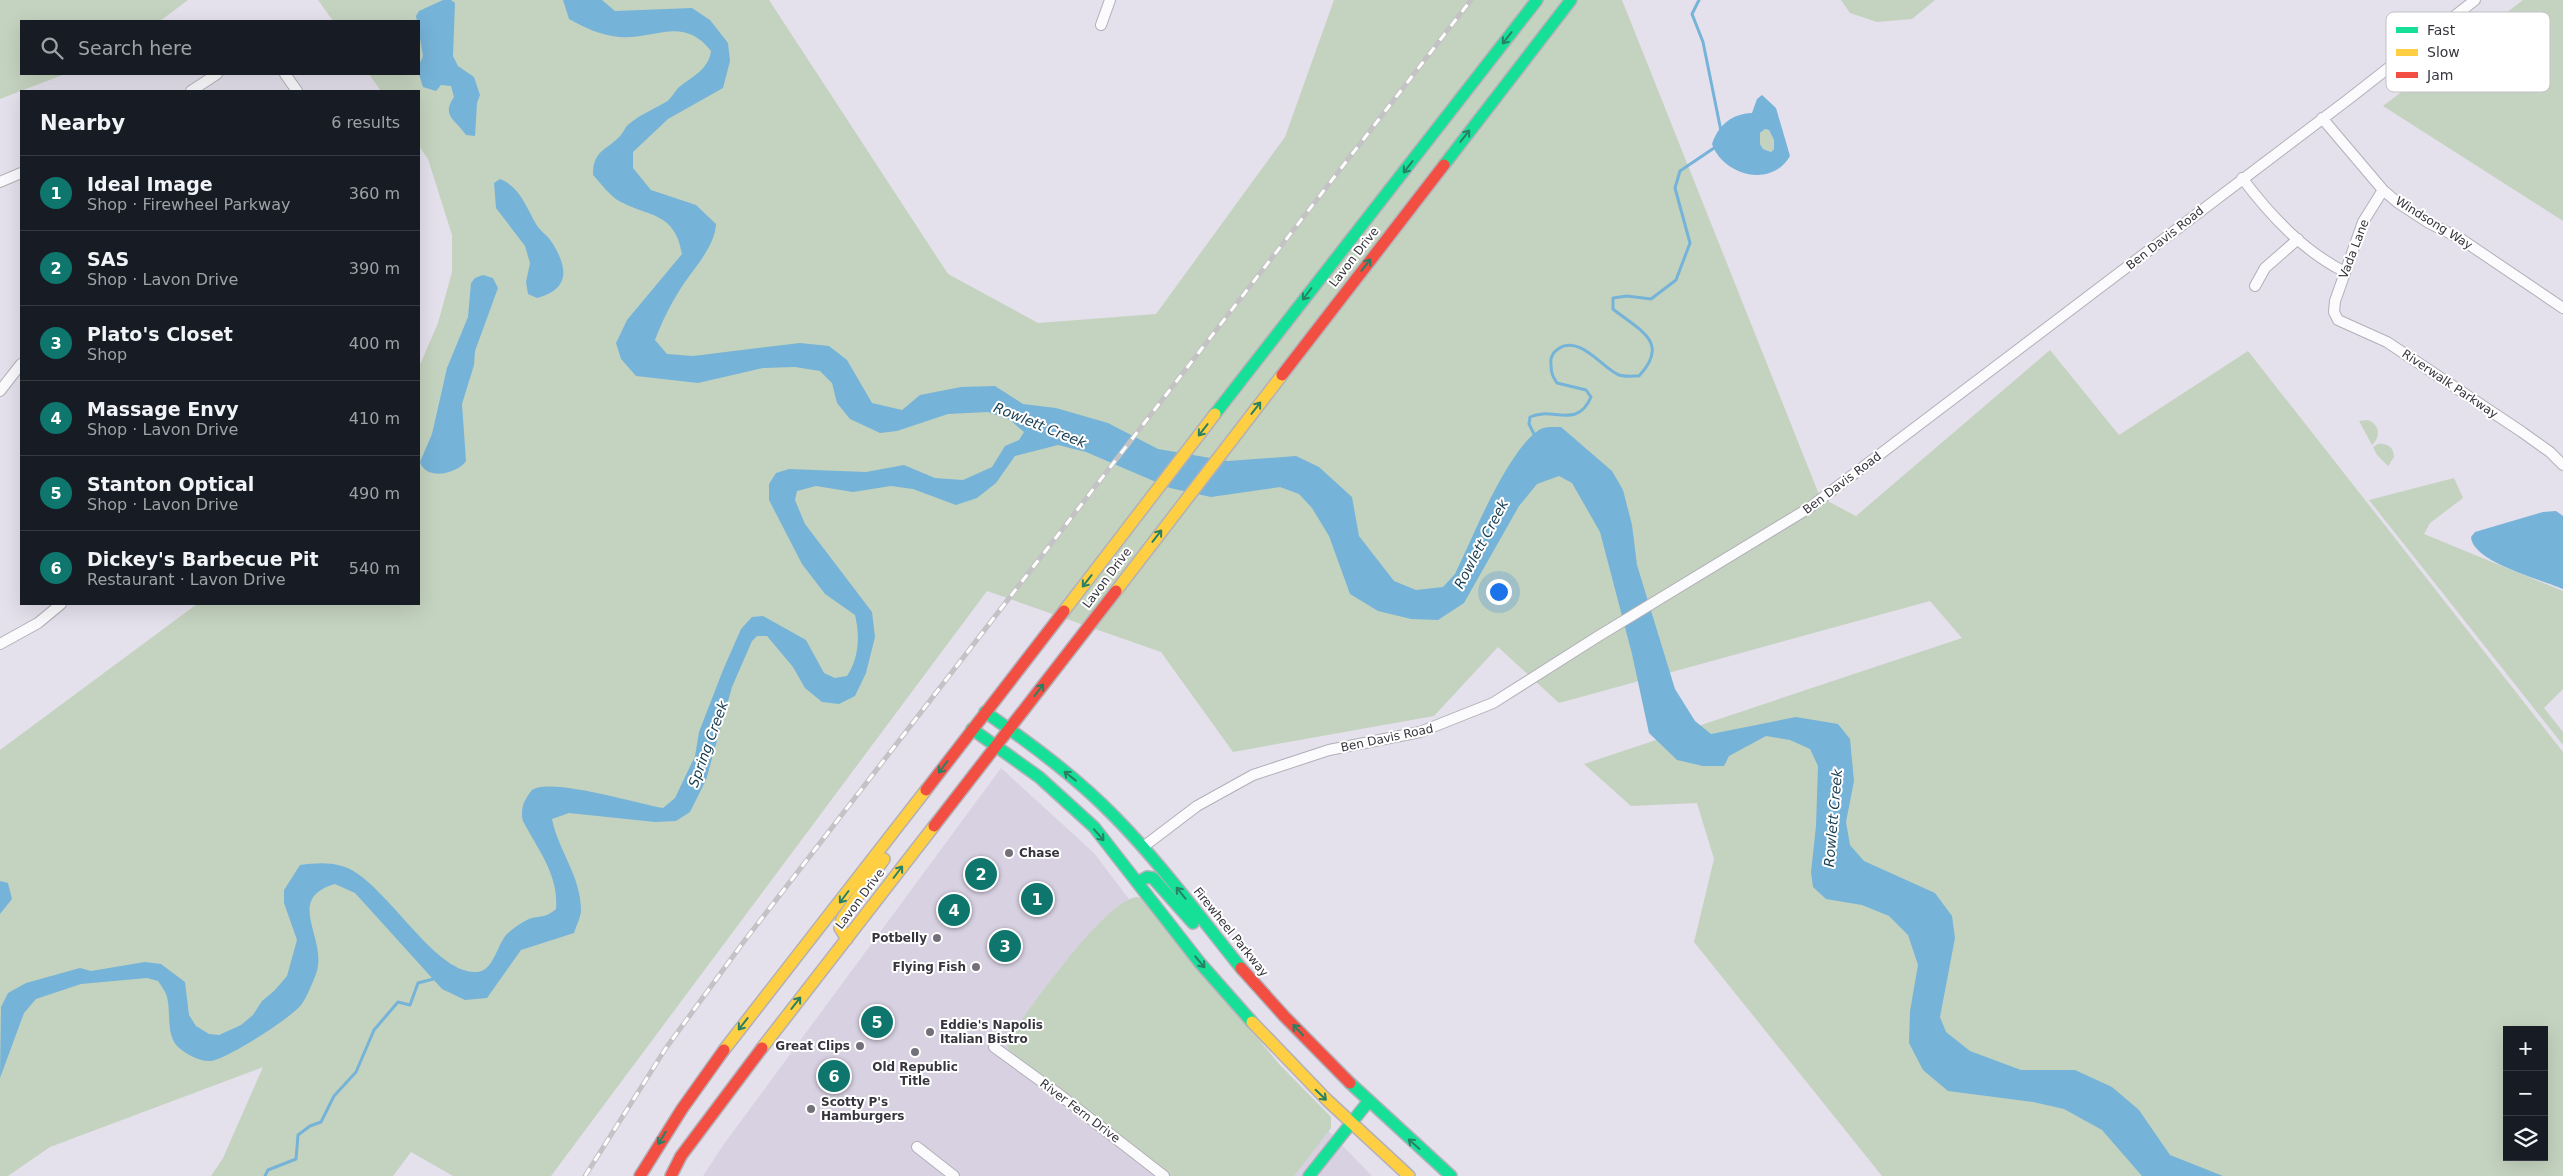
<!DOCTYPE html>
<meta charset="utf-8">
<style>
:root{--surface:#171b24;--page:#20242c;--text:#f1f3f6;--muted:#9ea1a6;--line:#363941;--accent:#0f766e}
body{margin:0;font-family:"DejaVu Sans",sans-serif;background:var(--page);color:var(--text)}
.controls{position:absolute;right:15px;bottom:15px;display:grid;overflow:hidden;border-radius:0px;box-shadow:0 5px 20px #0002}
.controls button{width:45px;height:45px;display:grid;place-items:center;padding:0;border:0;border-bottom:1px solid var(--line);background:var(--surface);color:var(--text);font:25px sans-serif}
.you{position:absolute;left:1498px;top:591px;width:18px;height:18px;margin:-12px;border:4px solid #fff;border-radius:50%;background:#1a73e8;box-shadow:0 0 0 8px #1a73e833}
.badge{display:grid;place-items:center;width:32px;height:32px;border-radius:50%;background:var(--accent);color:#fff;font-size:16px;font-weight:700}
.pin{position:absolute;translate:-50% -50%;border:2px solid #fff;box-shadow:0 1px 5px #0006}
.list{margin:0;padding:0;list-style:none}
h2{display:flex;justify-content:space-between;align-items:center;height:65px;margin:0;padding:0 20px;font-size:21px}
h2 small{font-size:16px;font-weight:400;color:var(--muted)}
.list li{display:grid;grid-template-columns:32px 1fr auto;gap:15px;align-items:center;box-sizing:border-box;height:75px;padding:0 20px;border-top:1px solid var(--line)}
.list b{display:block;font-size:19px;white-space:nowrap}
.list p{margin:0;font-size:16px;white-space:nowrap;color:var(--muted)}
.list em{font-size:16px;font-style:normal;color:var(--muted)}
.icon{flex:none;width:28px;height:28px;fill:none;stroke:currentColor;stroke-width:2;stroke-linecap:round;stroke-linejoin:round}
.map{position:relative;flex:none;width:2563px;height:1176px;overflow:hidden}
.search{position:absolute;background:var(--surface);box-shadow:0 5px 20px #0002;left:20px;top:20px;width:400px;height:55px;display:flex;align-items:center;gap:12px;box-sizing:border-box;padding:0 18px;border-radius:0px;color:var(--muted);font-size:19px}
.panel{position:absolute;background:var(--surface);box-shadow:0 5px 20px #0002;left:20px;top:90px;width:400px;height:515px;border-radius:0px}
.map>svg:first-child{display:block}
.commercial{fill:#d8d1e2}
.green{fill:#c4d3bf;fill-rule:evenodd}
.water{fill:#76b3d8;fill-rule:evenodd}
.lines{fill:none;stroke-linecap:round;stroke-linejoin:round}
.stream{stroke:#76b3d8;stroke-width:3}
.street-casing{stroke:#b2b0b8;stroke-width:12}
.fast-casing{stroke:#b2b0b8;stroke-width:14}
.slow-casing{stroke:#b2b0b8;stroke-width:14}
.jam-casing{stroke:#b2b0b8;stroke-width:14}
.street{stroke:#fbfafc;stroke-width:10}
.fast{stroke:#16e098;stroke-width:11}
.slow{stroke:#ffcf43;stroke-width:11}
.jam{stroke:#f24e42;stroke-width:11}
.rail-casing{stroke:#c3c2c5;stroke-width:5}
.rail{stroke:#fff;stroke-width:3;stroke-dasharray:9;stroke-linecap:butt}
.oneway{stroke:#288165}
.poi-dot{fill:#73707a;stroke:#fff;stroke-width:2}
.labels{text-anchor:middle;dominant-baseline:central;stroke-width:4;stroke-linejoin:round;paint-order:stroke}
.street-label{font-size:12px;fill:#36343c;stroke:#fff}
.poi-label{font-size:12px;font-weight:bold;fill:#36343c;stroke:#fff;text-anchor:start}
.water-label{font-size:14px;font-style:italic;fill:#183e52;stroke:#fff}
.key{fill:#fff;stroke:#c3c2c4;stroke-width:1}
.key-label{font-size:14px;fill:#36343c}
</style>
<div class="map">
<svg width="2563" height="1176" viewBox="0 0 2563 1176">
<rect width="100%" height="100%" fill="#e4e0ec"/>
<!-- commercial -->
<path class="commercial" d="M 1001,768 L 1094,853 L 1218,1017 L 1372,1176 L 703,1176 L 724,1144 Z"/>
<!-- green -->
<path class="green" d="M 0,0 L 188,0 L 160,21 L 21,21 L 21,74 L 65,74 L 0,99 Z
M 318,0 L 769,0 L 948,274 L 1038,323 L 1156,314 L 1285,137 L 1334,0 L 1622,0 L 1820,497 L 1856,516 L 2050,350 L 2119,435 L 2248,351 L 2563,752 L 2563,1176 L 1882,1176 L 1694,942 L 1714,859 L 1697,803 L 1631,806 L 1584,764 L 1962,638 L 1930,601 L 1559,703 L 1498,647 L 1434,716 L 1233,752 L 1161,652 L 987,591 L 551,1176 L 453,1176 L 411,1152 L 393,1176 L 211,1176 L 223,1158 L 263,1067 L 50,1147 L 8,1176 L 0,1176 L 0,750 L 197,604 L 419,604 L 419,367 L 438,323 L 452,272 L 452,235 L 428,159 L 419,146 L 419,91 L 381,91 L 369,74 L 419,74 L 419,21 L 333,21 ZM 2507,1030 L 2544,1030 L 2544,1157 L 2507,1157 Z
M 1841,0 L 1935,0 L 1912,19 L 1877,22 L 1850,13 Z
M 2523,0 L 2563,0 L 2563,221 L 2383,106 Z
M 1765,129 L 1769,130 L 1774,140 L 1774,149 L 1771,152 L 1763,149 L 1760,144 L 1760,133 Z
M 2368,420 C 2380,425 2381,437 2372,445 L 2359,421 Z
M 2378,444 C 2388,443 2394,448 2394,457 L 2388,466 L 2377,455 L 2373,447 Z
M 2454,478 L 2463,498 L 2430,523 L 2424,534 L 2563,591 L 2563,689 L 2544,708 L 2563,732 L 2563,745 L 2369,500 Z
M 1137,897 L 1142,898 L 1279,1064 L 1331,1117 L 1331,1128 L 1294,1176 L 1171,1176 L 1008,1049 L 1009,1037 C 1030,1009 1104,901 1137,897 Z"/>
<!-- water -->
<path class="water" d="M 443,0 L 451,0 L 455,3 L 453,56 L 458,66 L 474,77 L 480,95 L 477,103 L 475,136 L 466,135 C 455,119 441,116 454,97 L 451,86 L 441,85 L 436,91 L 423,87 L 419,74 L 419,65 L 423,56 L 416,16 L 419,11 Z
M 563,0 L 602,0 L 615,11 L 692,8 L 710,20 L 728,43 L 730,61 L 723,88 L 668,119 L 633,152 L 633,168 L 651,190 L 696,205 L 716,224 C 715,247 693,269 681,288 C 670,305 662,322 655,340 L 667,354 L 693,356 L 800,343 L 829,346 L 847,360 L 872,403 L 902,410 L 920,395 L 961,387 L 995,386 L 1023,404 L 1056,408 L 1108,423 L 1158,449 L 1228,461 L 1296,456 L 1319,467 L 1352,497 L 1359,536 L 1394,581 L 1416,590 L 1443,587 L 1455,574 C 1473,537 1507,451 1539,430 C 1544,426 1555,427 1561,427 L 1612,471 L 1623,490 L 1632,525 L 1637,565 L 1675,689 L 1695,721 L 1711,734 L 1796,717 L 1838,724 L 1850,739 L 1854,781 L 1846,822 L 1850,845 L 1864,861 L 1935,893 L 1952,916 L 1955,938 L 1940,1017 L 1946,1032 L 1970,1051 L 2021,1070 L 2075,1070 L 2112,1087 L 2139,1110 L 2170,1155 L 2223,1176 L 2142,1176 L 2102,1130 L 2064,1109 L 2033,1102 L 1948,1091 L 1923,1070 L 1909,1043 L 1910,1011 L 1918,965 L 1908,935 L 1889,916 L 1862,905 L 1826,899 L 1813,887 L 1811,872 L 1816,826 L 1818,766 L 1810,749 L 1790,740 L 1766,736 L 1729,756 L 1724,766 L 1703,766 L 1677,760 L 1649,733 L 1632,654 L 1600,532 L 1572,483 L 1559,476 L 1537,484 L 1519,506 L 1464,603 L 1438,620 L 1411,619 L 1378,611 L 1350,594 L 1329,536 L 1312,508 L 1299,494 L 1280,487 L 1211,497 L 1170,488 L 1086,452 L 1058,445 L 1015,456 L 996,483 L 977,498 L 956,505 L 913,489 L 891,486 L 853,492 L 816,486 L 797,491 L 795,500 L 805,524 L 872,612 L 875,637 L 866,673 L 855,696 L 839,704 L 822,702 L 805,688 L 793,667 L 767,636 L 757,636 L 752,641 L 732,687 L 706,780 L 690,812 L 676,821 L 655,822 L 569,813 L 552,819 C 558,850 581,876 581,910 C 581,917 576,926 574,933 L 521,950 L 487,998 L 465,1000 L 442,989 L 355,893 L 335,884 C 283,899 329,939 316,974 C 312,984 307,997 301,1005 C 291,1018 227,1059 211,1061 C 200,1062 185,1054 177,1046 C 165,1032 172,1010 166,994 C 164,990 161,985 158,981 L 147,978 L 81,984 L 36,999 L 24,1013 L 0,1078 L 1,1007 L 8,993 L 26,983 L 80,968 L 91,971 L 145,962 L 161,964 L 185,982 L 189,1015 L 196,1026 L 209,1034 L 219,1035 L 241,1025 L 253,1015 L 262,1001 L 274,991 L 287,976 L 297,940 L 284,903 L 284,890 L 300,865 C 316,863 330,862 345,867 C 386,882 434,975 477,972 C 494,971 497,944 507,934 C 512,929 522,922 529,919 C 541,915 544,919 556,909 C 559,875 538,850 523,821 C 521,816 522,804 526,799 C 527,797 530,792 532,790 C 551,777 638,804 663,808 L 675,798 L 695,756 L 699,732 L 723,670 L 741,629 L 752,617 L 763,616 L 806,640 L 824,673 L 835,678 L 847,676 C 859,658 860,636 855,615 L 825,594 L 802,564 L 769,500 L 769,484 L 776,473 L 789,469 L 866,472 L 904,465 L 935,478 L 963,480 L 992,467 L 1005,446 L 1019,440 L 1024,432 L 1010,420 L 988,412 L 948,414 L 897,431 L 880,433 L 850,419 L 837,403 L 832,383 L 820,371 L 795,367 L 763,368 L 698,383 L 636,376 L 621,359 L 616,343 L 627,320 L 682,254 C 675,212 649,217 621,202 C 610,197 601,183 593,175 C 593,150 606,151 620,136 C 624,132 625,127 629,124 C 641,114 654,109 666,102 C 672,98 674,92 679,87 C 692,77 709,69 711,51 C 683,15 655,40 619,37 C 600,35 585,28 569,19 Z
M 1762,95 L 1776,108 L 1790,156 C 1771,189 1723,175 1712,144 C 1719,124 1732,114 1752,113 L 1757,99 ZM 1765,129 L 1769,130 L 1774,140 L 1774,149 L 1771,152 L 1763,149 L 1760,144 L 1760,133 Z
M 500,179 C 520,187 526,207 536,224 C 540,231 547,235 551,241 C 568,267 571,289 537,298 L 528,294 L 526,282 L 530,263 L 525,246 L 496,208 L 494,183 Z
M 483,275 L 493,278 L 498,288 L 475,351 L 474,365 L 462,404 L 466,461 C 457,474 426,481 420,462 L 432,434 L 447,368 L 468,317 L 471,283 L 475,278 Z
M 2556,511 L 2563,516 L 2563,589 C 2543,580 2472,562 2471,537 L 2475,532 L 2543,512 Z
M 0,881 L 8,883 L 12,899 L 0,914 Z"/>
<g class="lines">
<!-- stream -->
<path class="stream" d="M 1699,0 L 1692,14 L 1703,42 L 1721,131
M 1535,436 L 1529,424 L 1530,417 C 1552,406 1577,430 1591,397 L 1586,390 L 1557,383 C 1553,377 1551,373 1551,365 C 1550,358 1552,353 1558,349 C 1580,334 1603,369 1619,375 C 1625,377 1633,376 1639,376 C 1671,342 1639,330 1613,309 L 1613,298 L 1627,296 L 1651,299 L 1676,280 L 1690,243 L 1675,188 L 1680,171 L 1717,146
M 265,1176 L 268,1170 L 296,1159 L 298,1135 L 310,1126 L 321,1122 L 334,1096 L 356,1072 L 374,1030 L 398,1002 L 410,1005 L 418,983 L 437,978"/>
<!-- street casing -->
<g class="street-casing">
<path id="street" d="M 1101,25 L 1110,0
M 285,74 L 297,91
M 191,91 L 217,74
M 2322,118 L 2383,190 L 2397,202 L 2429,223 L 2461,239 L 2563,308
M 2242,178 C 2270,215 2303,251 2345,272
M 0,182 L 21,173
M 2383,190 L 2363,222 L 2335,301 L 2334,312 L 2338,320 L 2387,342 L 2522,432 L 2550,452 L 2563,465
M 2255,286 L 2265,268 L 2298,239
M 0,391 L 21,364
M 0,644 L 38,623 L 61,604
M 1143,847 L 1197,806 L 1253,775 L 1329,750 L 1420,732 L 1493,703 L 1597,637 L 1809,508 L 2350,98 L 2475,0
M 994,1047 L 1056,1092 L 1164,1176
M 917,1147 L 954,1176"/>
</g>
<!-- fast casing -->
<g class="fast-casing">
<path id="fast" d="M 1444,165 L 1571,0
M 1215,414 L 1537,0
M 985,712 C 1031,744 1076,777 1115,817 C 1161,864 1200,917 1241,968
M 972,729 L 1039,777 L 1094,827 L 1200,963 L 1252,1022
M 1138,882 L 1147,877 L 1153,878 L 1193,923
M 1350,1083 L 1451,1176
M 1309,1176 L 1368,1102"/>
</g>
<!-- slow casing -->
<g class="slow-casing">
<path id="slow" d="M 1116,591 L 1282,375
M 1064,611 L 1215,414
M 847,939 L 840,928 L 842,919 L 884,859
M 1252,1022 L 1327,1100 L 1409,1176
M 762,1048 L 934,826
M 724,1050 L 926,790"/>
</g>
<!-- jam casing -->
<g class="jam-casing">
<path id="jam" d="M 1282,375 L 1444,165
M 926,790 L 1064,611
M 934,826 L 1116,591
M 1241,968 L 1284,1016 L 1350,1083
M 640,1176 L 682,1109 L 724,1050
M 671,1176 L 681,1156 L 762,1048"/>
</g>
<!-- street -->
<use href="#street" class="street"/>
<!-- fast -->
<use href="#fast" class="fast"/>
<!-- slow -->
<use href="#slow" class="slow"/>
<!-- jam -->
<use href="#jam" class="jam"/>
<!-- rail casing -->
<g class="rail-casing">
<path id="rail" d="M 585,1176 L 666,1048 L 742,944 L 1471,0"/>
</g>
<!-- rail -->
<use href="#rail" class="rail"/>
</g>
<!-- one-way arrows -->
<defs><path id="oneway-shaft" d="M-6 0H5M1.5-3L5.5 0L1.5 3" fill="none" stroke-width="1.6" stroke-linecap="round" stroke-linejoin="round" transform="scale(1.25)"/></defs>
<g class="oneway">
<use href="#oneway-shaft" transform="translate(1507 38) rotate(128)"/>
<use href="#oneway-shaft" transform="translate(1465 136) rotate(-52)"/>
<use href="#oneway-shaft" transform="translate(1408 167) rotate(128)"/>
<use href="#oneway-shaft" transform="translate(1366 265) rotate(-52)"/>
<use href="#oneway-shaft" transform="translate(1307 294) rotate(127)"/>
<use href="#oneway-shaft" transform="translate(1256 408) rotate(-52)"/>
<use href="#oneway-shaft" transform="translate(1203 430) rotate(128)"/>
<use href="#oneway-shaft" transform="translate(1157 536) rotate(-52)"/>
<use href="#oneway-shaft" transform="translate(1087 581) rotate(128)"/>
<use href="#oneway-shaft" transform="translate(1039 690) rotate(-53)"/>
<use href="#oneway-shaft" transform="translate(943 767) rotate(127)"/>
<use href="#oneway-shaft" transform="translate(1070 776) rotate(-142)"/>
<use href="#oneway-shaft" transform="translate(1099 835) rotate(49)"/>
<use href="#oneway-shaft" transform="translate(898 872) rotate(-53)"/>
<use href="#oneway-shaft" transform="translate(1181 893) rotate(-129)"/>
<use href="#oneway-shaft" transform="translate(844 897) rotate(127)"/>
<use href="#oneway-shaft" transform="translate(1200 962) rotate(50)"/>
<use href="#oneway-shaft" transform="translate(796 1003) rotate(-52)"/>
<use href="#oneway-shaft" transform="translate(743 1024) rotate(128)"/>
<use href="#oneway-shaft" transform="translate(1298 1030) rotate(-133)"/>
<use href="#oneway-shaft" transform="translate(1321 1095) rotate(44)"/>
<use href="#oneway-shaft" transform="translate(662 1138) rotate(121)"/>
<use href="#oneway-shaft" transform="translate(1414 1144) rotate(-139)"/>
</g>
<!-- markers -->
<g class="poi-dot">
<circle cx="1009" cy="853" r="5"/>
<circle cx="937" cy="938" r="5"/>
<circle cx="976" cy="967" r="5"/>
<circle cx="930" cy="1032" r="5"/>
<circle cx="860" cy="1046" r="5"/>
<circle cx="915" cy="1052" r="5"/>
<circle cx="811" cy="1109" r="5"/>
</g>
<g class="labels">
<!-- street labels -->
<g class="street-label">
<text transform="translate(2434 223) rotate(32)">Windsong Way</text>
<text transform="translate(2165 238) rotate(-38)">Ben Davis Road</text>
<text transform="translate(2354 249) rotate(-69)">Vada Lane</text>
<text transform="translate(1354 257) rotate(-52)">Lavon Drive</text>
<text transform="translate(2450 384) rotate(34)">Riverwalk Parkway</text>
<text transform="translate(1842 483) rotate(-37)">Ben Davis Road</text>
<text transform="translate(1107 578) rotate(-53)">Lavon Drive</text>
<text transform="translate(1387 738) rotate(-12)">Ben Davis Road</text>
<text transform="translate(860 899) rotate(-53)">Lavon Drive</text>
<text transform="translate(1231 932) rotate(51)">Firewheel Parkway</text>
<text transform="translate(1080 1111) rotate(37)">River Fern Drive</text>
</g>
<!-- poi labels -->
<g class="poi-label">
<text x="1019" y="853">Chase</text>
<text x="927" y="938" text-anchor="end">Potbelly</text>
<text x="966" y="967" text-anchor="end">Flying Fish</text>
<text x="940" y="1025">Eddie's Napolis<tspan x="940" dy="14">Italian Bistro</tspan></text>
<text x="850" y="1046" text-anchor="end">Great Clips</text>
<text x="915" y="1067" text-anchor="middle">Old Republic<tspan x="915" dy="14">Title</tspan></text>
<text x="821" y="1102">Scotty P's<tspan x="821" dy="14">Hamburgers</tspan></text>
</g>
<!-- water labels -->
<g class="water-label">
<text transform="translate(1040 425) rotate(22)">Rowlett Creek</text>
<text transform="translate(1481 544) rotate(-62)">Rowlett Creek</text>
<text transform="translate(708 744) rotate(-70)">Spring Creek</text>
<text transform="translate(1833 818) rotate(-85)">Rowlett Creek</text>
</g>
</g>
<!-- legend -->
<rect x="2386" y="12" width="164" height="80" rx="8" class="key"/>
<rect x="2396" y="27" width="22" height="6" fill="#16e098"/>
<rect x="2396" y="49" width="22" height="7" fill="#ffcf43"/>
<rect x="2396" y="72" width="22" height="6" fill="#f24e42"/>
<g class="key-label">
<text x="2427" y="35">Fast</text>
<text x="2427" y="57">Slow</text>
<text x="2427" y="80">Jam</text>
</g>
</svg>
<div class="controls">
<button>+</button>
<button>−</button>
<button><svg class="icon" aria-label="layers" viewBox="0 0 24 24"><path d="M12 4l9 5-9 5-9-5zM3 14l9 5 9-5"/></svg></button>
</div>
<div class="you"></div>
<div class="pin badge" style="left:1037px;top:899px">1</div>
<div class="pin badge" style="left:981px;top:874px">2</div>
<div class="pin badge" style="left:1005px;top:946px">3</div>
<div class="pin badge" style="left:954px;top:910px">4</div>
<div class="pin badge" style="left:877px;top:1022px">5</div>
<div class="pin badge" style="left:834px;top:1076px">6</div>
<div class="search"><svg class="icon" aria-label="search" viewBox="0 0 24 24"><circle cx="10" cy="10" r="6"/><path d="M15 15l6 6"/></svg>Search here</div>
<section class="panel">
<h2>Nearby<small>6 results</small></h2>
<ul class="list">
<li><span class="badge">1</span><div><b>Ideal Image</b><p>Shop · Firewheel Parkway</p></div><em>360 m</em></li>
<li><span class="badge">2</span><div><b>SAS</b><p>Shop · Lavon Drive</p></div><em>390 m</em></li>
<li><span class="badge">3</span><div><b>Plato's Closet</b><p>Shop</p></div><em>400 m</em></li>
<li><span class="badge">4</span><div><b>Massage Envy</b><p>Shop · Lavon Drive</p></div><em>410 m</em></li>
<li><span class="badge">5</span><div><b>Stanton Optical</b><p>Shop · Lavon Drive</p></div><em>490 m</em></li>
<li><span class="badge">6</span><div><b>Dickey's Barbecue Pit</b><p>Restaurant · Lavon Drive</p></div><em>540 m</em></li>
</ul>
</section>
</div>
